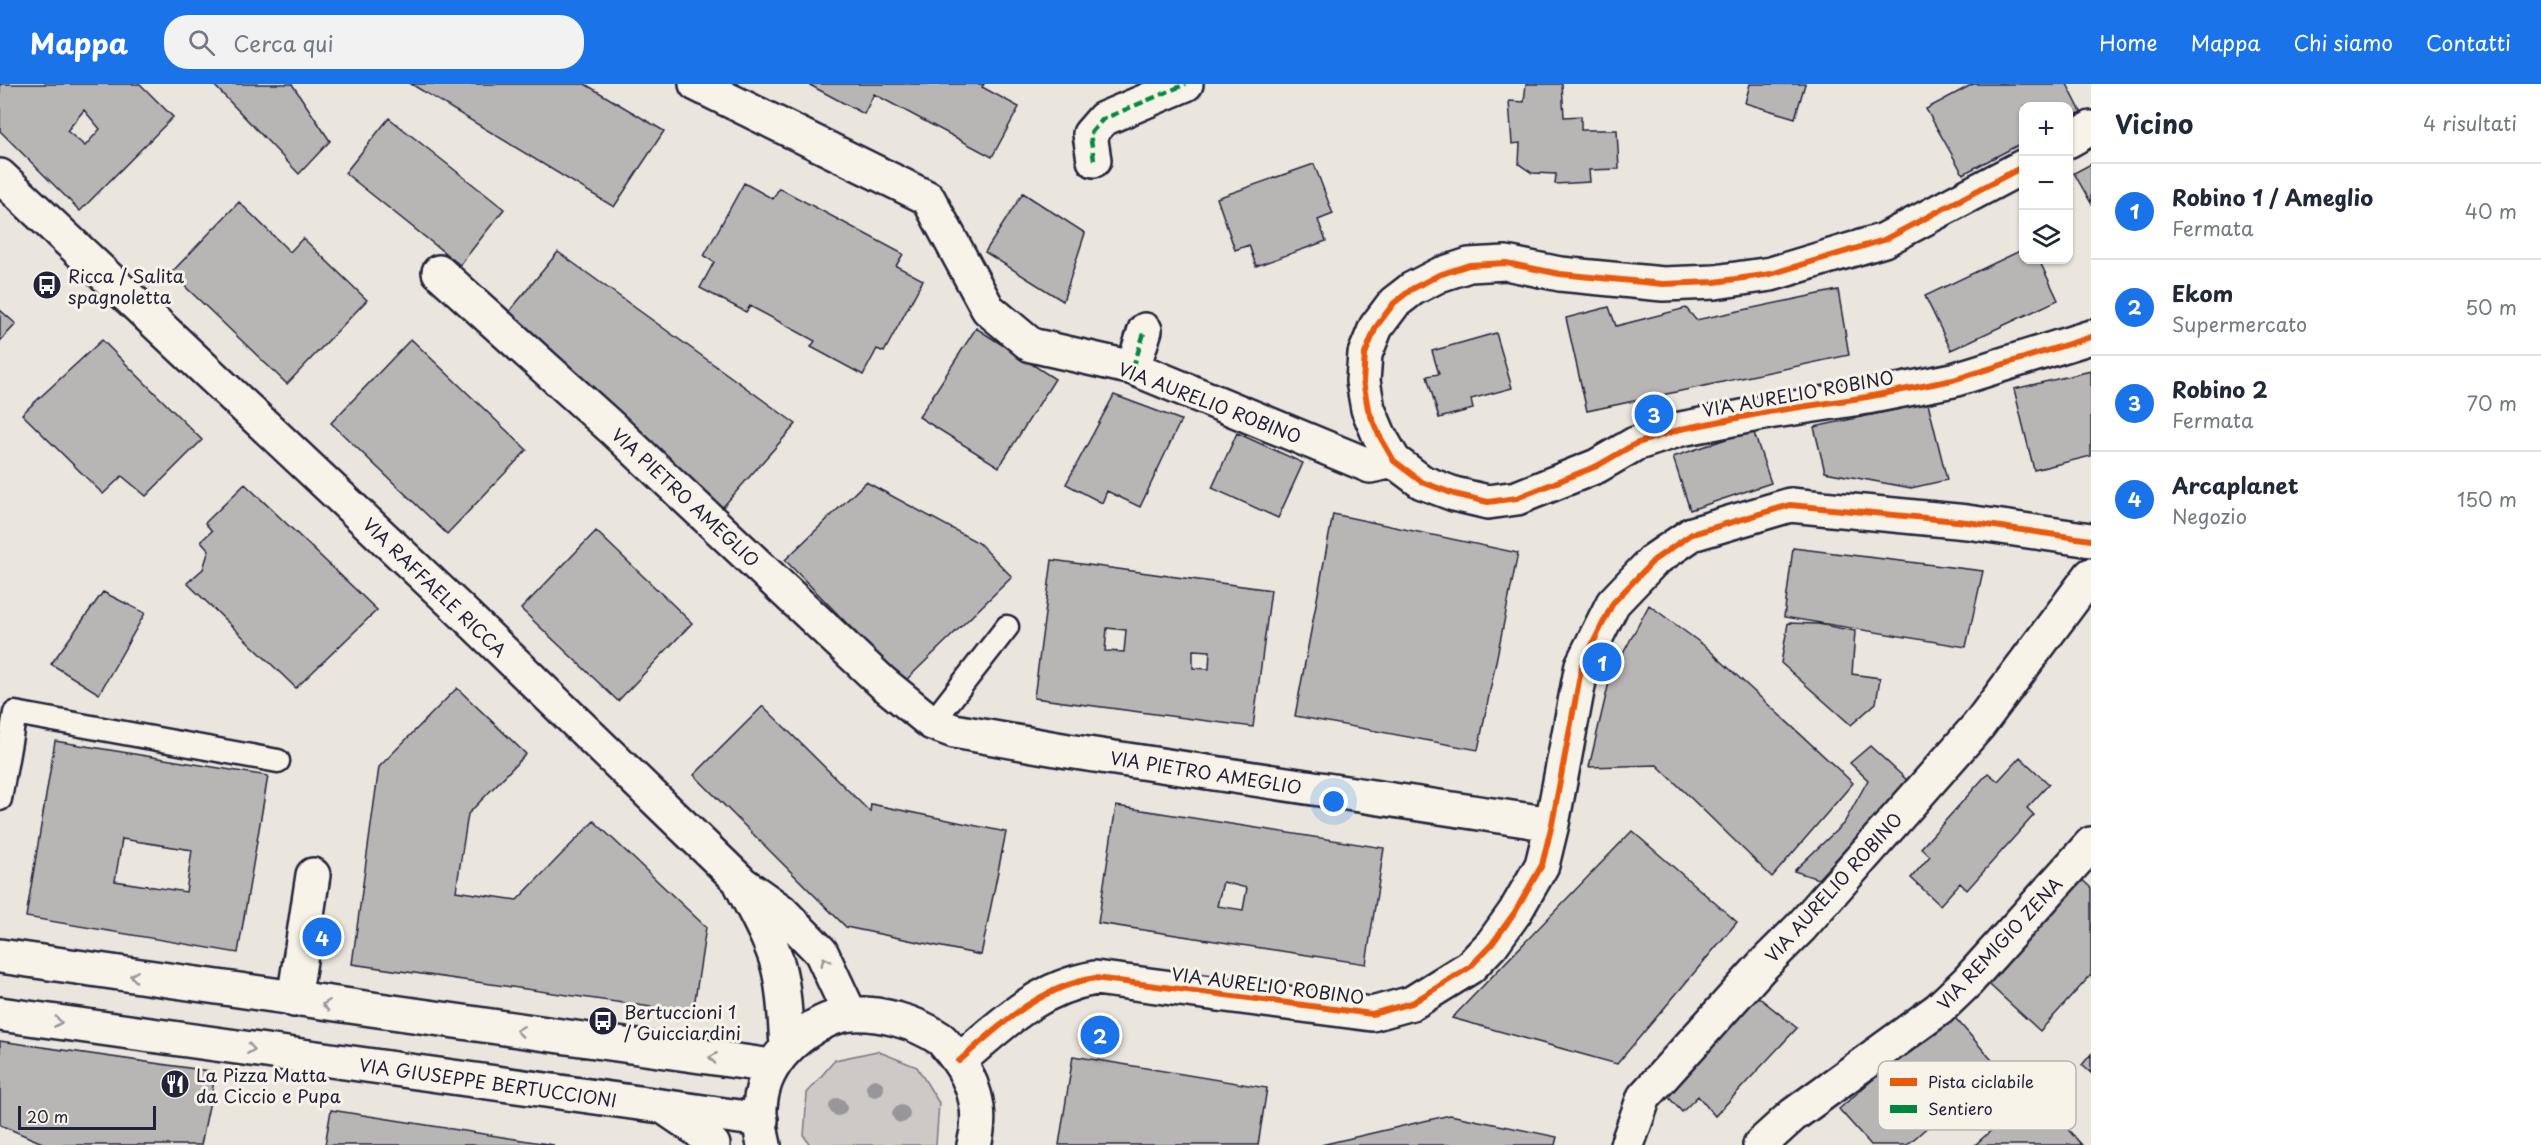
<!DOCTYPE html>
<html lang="it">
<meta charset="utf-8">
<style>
:root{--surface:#fff;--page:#f2f2f3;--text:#1f2937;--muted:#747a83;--line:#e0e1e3;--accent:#1a73e8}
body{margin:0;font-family:"Playpen Sans",sans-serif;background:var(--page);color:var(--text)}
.controls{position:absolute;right:18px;top:18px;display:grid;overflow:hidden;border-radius:12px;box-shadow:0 2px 4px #0004}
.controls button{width:54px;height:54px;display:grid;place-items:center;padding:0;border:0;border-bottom:2px solid var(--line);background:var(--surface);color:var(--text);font:30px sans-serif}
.scale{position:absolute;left:18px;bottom:15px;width:138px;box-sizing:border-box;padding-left:6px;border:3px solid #22223b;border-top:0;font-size:16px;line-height:21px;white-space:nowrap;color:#22223b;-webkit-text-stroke:4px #f7f3e8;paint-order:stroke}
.you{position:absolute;left:1334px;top:718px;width:21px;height:21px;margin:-15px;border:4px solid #fff;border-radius:50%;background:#1a73e8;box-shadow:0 0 0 9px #1a73e833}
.badge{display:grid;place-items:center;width:39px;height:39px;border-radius:50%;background:var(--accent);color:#fff;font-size:20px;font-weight:700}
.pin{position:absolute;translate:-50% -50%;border:3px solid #fff;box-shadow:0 2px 6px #0006}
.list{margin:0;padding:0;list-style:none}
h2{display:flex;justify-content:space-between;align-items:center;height:78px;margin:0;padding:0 24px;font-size:26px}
h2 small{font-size:20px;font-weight:400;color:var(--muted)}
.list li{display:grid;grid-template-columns:39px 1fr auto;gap:18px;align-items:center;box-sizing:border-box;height:96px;padding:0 24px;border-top:2px solid var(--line)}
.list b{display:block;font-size:22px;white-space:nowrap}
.list p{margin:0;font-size:20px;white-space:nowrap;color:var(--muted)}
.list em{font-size:20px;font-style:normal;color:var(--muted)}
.icon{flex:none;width:33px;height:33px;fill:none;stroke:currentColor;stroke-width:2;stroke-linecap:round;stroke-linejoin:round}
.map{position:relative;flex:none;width:2091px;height:1061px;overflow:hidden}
header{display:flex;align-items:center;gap:36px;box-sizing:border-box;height:84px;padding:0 30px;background:var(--accent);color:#fff}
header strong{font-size:28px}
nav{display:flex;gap:33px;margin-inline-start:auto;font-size:21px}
.search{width:420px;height:54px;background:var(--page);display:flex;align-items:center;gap:15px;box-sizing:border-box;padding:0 21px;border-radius:24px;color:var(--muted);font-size:22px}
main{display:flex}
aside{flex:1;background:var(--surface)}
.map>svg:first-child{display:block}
.green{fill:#cdc9c6;stroke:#787680;stroke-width:1.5}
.building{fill:#b8b6b5;stroke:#22223b;stroke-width:1.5;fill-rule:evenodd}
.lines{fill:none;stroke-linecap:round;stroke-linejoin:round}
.lane-casing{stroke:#22223b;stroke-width:27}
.street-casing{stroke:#22223b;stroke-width:38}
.secondary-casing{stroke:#22223b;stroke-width:38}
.lane{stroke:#f7f3e8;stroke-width:22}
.street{stroke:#f7f3e8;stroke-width:33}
.secondary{stroke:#f7f3e8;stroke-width:33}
.quiet{stroke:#00873e;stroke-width:4.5;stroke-dasharray:9 4.5;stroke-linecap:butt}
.cycleway-casing{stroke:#f7f3e8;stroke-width:10}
.cycleway{stroke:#e8590c;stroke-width:6}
.tree{fill:#98969b}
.oneway{stroke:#97959a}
.labels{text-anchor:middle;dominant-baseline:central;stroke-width:6;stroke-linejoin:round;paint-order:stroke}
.poi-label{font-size:18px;fill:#22223b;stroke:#f7f3e8;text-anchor:start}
.street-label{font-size:18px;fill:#22223b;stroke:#f7f3e8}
.key{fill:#f7f3e8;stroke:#b7b4b4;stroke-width:1.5}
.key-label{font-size:16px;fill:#22223b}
</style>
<header>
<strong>Mappa</strong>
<div class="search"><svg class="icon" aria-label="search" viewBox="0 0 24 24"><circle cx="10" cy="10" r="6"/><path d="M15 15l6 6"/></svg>Cerca qui</div>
<nav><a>Home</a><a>Mappa</a><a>Chi siamo</a><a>Contatti</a></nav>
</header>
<main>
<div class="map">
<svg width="2091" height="1061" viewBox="0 0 2091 1061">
<rect width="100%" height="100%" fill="#eae6de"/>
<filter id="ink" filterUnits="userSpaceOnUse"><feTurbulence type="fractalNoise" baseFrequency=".0167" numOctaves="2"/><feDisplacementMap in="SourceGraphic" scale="12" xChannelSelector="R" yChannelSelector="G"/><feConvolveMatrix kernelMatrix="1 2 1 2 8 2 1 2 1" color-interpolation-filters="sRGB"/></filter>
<g filter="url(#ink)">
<!-- green -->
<path class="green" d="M 877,967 L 917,983 L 939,1019 L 936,1061 L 810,1061 L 804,1052 L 807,1009 L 835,976 Z"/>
<!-- building -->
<path class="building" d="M 0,0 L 140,0 L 173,33 L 80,127 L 0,47 ZM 84,26 L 100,45 L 85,62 L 67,47 Z
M 213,0 L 292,0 L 330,57 L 299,90 Z
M 411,0 L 585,0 L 664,47 L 614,123 Z
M 808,0 L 984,0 L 982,3 L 1019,23 L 992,73 L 874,10 L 864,30 Z
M 1526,0 L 1562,0 L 1564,33 L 1581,32 L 1581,46 L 1617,46 L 1619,85 L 1589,86 L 1590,98 L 1555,100 L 1556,90 L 1532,89 L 1519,80 L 1520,59 L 1512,60 L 1509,17 L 1524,18 Z
M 1750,0 L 1805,0 L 1795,34 L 1745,19 Z
M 1973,0 L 2067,0 L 2081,28 L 2068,35 L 2068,22 L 2024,22 L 2024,58 L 1963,90 L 1926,25 Z
M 389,34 L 504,125 L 460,181 L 345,89 Z
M 1314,80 L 1333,130 L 1318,136 L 1326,157 L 1256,182 L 1249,161 L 1235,166 L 1217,114 Z
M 2091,80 L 2091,119 L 2074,89 Z
M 744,99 L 773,115 L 779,104 L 903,170 L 896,182 L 923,196 L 884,268 L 877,265 L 863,291 L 811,263 L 815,257 L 750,222 L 746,228 L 700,204 L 714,178 L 704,172 Z
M 1023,109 L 1085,149 L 1063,217 L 985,168 Z
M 239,118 L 290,168 L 303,154 L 367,216 L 287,300 L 171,189 Z
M 2024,165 L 2024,176 L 2039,176 L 2058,216 L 1951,266 L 1925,212 Z
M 558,168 L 796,340 L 721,425 L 504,234 Z
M 1838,206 L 1849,271 L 1587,327 L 1566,234 L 1609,223 L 1616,242 L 1686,224 L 1696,236 Z
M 0,226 L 16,240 L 0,257 Z
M 976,244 L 1055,295 L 999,383 L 919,333 Z
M 1496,249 L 1512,304 L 1471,315 L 1473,325 L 1439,334 L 1427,292 L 1439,290 L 1432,267 Z
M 411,255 L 527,366 L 447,450 L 331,339 Z
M 102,256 L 202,356 L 146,412 L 122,392 L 103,410 L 22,330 Z
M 2091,287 L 2091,372 L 2034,386 L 2014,305 Z
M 1114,311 L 1181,336 L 1140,423 L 1107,407 L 1102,419 L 1066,400 Z
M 1928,319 L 1947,396 L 1911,404 L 1825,388 L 1814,343 Z
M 1753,346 L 1771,399 L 1690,426 L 1673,373 Z
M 1237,349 L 1303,379 L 1278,434 L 1212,404 Z
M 866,398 L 979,459 L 1012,493 L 904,598 L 785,476 Z
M 245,400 L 377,526 L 296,604 L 187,499 L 203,485 L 209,466 L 201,457 L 212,447 L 205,439 Z
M 1333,430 L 1518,469 L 1478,666 L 1295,632 Z
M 596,447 L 692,539 L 618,617 L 521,525 Z
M 1793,464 L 1983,487 L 1966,563 L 1784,533 Z
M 1052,476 L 1271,506 L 1253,643 L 1034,614 ZM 1107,544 L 1126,546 L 1124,568 L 1105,567 ZM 1193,566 L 1210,567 L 1209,585 L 1193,584 Z
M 103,508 L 145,529 L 99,610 L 51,580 Z
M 1649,521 L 1706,563 L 1853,699 L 1772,793 L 1657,681 L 1589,683 L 1610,594 Z
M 1788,539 L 1818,540 L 1855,547 L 1852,590 L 1880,594 L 1876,619 L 1851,641 L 1781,579 Z
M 457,604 L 526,670 L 468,730 L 456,807 L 517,816 L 594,737 L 706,843 L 693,929 L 352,880 L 379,683 Z
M 763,622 L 870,728 L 871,720 L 1006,748 L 981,871 L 846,843 L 694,691 Z
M 55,657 L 268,692 L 238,869 L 26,833 ZM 122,755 L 192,766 L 186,808 L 115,797 Z
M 1870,662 L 1908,697 L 1818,795 L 1794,787 L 1844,739 L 1868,696 L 1850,679 Z
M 2020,673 L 2049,700 L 2027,724 L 2034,731 L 1967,806 L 1960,799 L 1940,821 L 1911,794 L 1930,772 L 1921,764 L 1988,689 L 1998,697 Z
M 1116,722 L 1384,764 L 1366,880 L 1098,839 ZM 1223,798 L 1247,804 L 1243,826 L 1217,822 Z
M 1632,747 L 1737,838 L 1617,980 L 1452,934 Z
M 2075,789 L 2091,804 L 2091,891 L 2040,947 L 1981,893 Z
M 1752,908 L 1797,944 L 1715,1032 L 1698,1012 L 1682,1028 L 1661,1005 Z
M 1950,928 L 1997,982 L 1907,1061 L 1871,1061 L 1839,1025 Z
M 0,957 L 216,988 L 201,1061 L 47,1061 L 0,1041 Z
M 2091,970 L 2091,989 L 2082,981 Z
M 1073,972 L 1267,1004 L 1258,1061 L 1059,1061 Z
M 2034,1008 L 2082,1061 L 1975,1061 Z
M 331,1026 L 382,1034 L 554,1061 L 325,1061 Z
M 1450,1031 L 1557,1053 L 1555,1061 L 1321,1061 Z"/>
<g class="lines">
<!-- lane casing -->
<g class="lane-casing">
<path id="lane" d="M 932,639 L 1007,543
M 0,715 L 15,629 L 278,677"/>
</g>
<!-- street casing -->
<g class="street-casing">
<path id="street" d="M 696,0 L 928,114 L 988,225 L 1031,261 L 1133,284 L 1370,382 L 1394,377
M 2068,57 L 2091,44
M 1094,76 L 1090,50 L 1103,35 L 1186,0
M 2024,82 L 1884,156 L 1771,190 L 1715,198 L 1663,200 L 1560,190 L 1506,179 L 1469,181 L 1439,191 L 1412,205 L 1394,219 L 1376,243 L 1365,270 L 1363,297 L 1368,325 L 1379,351 L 1394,377 L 1422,398 L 1454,410 L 1488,418 L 1517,414 L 1597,382 L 1635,360 L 1681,345 L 1768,328 L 1867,313 L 1953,296 L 2091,253
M 0,92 L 458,524 L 739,796 C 752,824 770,852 778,882 C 785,908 785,936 787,962
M 439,188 L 613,345 L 883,599 L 932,639 L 954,647 L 1068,667 L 1552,740
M 1133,284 L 1145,246
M 743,800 L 781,827 L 821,868 L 850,930
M 294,916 L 313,791
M 959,977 C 1002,940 1037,904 1095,894 L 1372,930 L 1412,919 L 1470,883 L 1492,860 L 1515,828 L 1542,781 L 1552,740 L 1582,581 L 1613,519 L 1654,476 L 1692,450 L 1790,421 L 1967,438 L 2091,456
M 664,1023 L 698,1046 L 713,1061
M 764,1061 C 752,1013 766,977 805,949 C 817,940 836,931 851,930 C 879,928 916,938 939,954 C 944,957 947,963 951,967 C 973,994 984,1026 974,1061
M 1627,1061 L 1644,1013 L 1762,882 L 1801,843 L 1978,642 L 2091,491
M 1760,1061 L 1793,1031 L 1939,925 L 1967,898 L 2091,760"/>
</g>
<!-- secondary casing -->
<g class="secondary-casing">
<path id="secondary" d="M 0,872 L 771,982
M 0,930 L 761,1036"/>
</g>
<!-- lane -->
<use href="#lane" class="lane"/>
<!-- street -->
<use href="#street" class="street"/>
<!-- secondary -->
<use href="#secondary" class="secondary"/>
<!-- quiet -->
<path class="quiet" d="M 1094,76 L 1090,50 L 1103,35 L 1186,0
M 1133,284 L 1145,246"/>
<!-- cycleway casing -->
<g class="cycleway-casing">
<path id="cycleway" d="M 2024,82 L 1884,156 L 1771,190 L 1715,198 L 1663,200 L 1560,190 L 1506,179 L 1469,181 L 1439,191 L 1412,205 L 1394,219 L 1376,243 L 1365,270 L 1363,297 L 1368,325 L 1379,351 L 1394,377 L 1422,398 L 1454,410 L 1488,418 L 1517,414 L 1597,382 L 1635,360 L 1681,345 L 1768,328 L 1867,313 L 1953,296 L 2091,253
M 959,977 C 1002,940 1037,904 1095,894 L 1372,930 L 1412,919 L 1470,883 L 1492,860 L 1515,828 L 1542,781 L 1552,740 L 1582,581 L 1613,519 L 1654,476 L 1692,450 L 1790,421 L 1967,438 L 2091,456"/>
</g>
<!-- cycleway -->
<use href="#cycleway" class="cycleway"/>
</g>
<!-- trees -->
<g class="tree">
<circle cx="875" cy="1004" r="9"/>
<circle cx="838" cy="1023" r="9"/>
<circle cx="901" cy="1030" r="9"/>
</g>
<!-- one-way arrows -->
<defs><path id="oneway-chevron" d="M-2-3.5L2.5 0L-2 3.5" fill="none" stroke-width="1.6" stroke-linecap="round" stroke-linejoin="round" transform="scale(1.5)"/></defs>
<g class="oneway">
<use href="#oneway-chevron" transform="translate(825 877) rotate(-116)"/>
<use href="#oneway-chevron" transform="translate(134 892) rotate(-172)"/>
<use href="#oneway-chevron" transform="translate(326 921) rotate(-172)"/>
<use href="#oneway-chevron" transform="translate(58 938) rotate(8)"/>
<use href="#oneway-chevron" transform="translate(520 947) rotate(-172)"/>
<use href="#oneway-chevron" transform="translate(251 965) rotate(8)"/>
<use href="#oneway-chevron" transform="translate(713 974) rotate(-172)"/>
</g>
</g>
<!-- icons -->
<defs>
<g id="bus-disc" transform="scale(1.5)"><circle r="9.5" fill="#22223b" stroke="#f7f3e8"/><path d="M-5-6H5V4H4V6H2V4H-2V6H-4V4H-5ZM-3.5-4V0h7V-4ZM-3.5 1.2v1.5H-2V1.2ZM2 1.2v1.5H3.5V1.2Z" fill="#fff"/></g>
<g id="restaurant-disc" transform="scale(1.5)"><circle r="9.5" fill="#22223b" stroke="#f7f3e8"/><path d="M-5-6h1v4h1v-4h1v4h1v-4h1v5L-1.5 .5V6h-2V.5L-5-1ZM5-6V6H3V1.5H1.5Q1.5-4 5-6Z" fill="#fff"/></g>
</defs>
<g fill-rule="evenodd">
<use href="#bus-disc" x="47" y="201"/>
<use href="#bus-disc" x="603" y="937"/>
<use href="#restaurant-disc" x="175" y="1000"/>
</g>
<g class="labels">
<!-- poi labels -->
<g class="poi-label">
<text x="68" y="191">Ricca / Salita<tspan x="68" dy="21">spagnoletta</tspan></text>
<text x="624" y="927">Bertuccioni 1<tspan x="624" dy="21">/ Guicciardini</tspan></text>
<text x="196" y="990">La Pizza Matta<tspan x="196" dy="21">da Ciccio e Pupa</tspan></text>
</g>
<!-- street labels -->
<g class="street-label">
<text transform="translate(1798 309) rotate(-10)">VIA AURELIO ROBINO</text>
<text transform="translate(1210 318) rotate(21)">VIA AURELIO ROBINO</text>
<text transform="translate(686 413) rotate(43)">VIA PIETRO AMEGLIO</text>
<text transform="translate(435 503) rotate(44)">VIA RAFFAELE RICCA</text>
<text transform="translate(1206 688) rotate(9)">VIA PIETRO AMEGLIO</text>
<text transform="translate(1833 803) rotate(-48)">VIA AURELIO ROBINO</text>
<text transform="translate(1999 859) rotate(-47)">VIA REMIGIO ZENA</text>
<text transform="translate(1268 901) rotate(7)">VIA AURELIO ROBINO</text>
<text transform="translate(488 998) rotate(8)">VIA GIUSEPPE BERTUCCIONI</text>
</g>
</g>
<!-- legend -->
<rect x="1878" y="977" width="198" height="69" rx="9" class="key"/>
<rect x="1890" y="994" width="27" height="8" fill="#e8590c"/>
<rect x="1890" y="1021" width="27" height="8" fill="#00873e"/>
<g class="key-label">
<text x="1928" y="1004">Pista ciclabile</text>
<text x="1928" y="1031">Sentiero</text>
</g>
</svg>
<div class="controls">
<button>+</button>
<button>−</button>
<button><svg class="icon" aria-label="layers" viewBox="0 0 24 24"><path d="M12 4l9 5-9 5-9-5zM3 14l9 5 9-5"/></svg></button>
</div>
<div class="scale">20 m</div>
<div class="you"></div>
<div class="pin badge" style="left:1602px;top:578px">1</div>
<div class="pin badge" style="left:1100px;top:951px">2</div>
<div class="pin badge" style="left:1654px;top:330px">3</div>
<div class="pin badge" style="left:322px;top:853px">4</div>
</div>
<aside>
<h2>Vicino<small>4 risultati</small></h2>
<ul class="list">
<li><span class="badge">1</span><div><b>Robino 1 / Ameglio</b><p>Fermata</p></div><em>40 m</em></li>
<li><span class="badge">2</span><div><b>Ekom</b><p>Supermercato</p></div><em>50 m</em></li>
<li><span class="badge">3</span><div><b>Robino 2</b><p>Fermata</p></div><em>70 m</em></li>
<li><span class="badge">4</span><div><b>Arcaplanet</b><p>Negozio</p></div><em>150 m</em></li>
</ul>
</aside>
</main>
